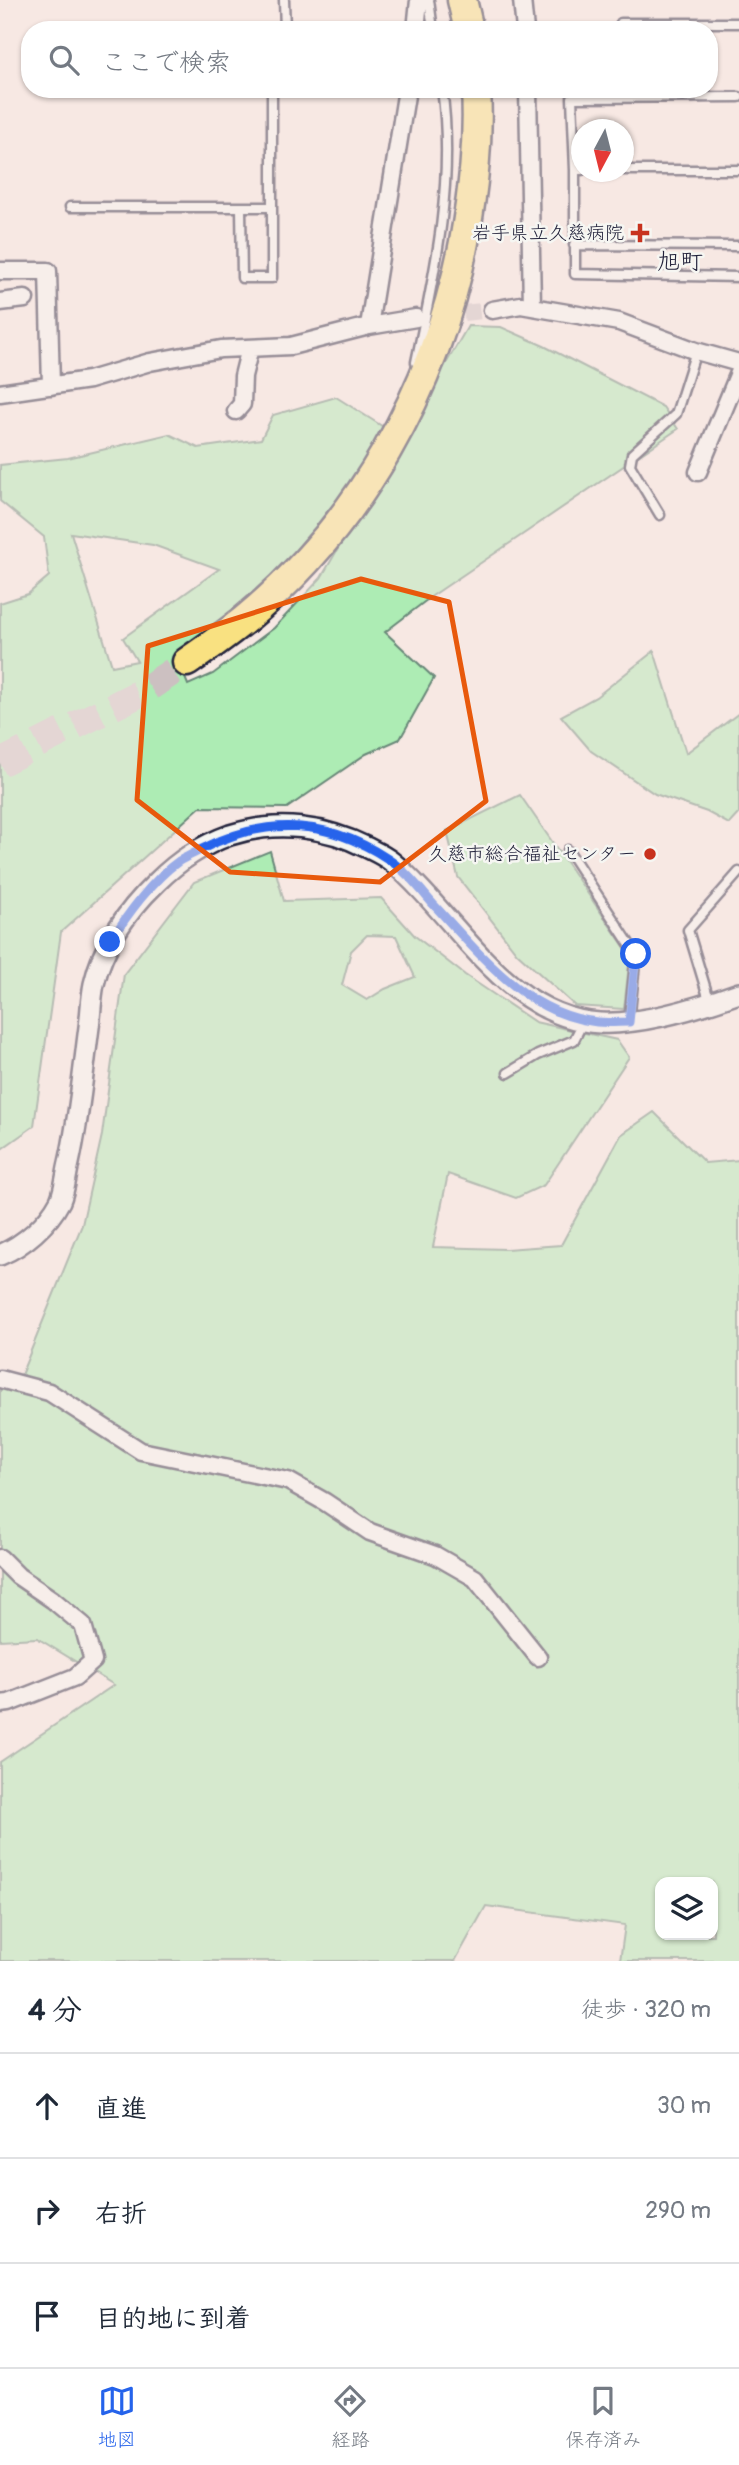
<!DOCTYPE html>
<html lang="ja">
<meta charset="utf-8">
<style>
:root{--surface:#fff;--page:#f2f2f3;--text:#1f2937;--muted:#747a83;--line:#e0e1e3;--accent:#2563eb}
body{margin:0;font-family:Pangolin,"Klee One",sans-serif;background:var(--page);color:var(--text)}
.controls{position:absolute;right:21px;bottom:21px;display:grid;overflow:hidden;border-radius:14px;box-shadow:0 2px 5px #0004}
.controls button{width:63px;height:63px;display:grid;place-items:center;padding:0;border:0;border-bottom:2px solid var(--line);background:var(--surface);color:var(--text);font:35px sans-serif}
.compass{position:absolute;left:571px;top:119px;width:63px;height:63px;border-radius:50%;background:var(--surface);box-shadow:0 2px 5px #0004;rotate:187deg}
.stop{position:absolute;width:21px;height:21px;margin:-16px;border:5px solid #2563eb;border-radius:50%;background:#fff}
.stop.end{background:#2563eb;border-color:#fff;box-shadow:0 2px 7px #0008}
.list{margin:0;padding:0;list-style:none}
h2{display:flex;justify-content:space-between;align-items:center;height:91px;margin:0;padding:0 28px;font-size:30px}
h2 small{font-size:23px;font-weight:400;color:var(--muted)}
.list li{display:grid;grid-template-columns:46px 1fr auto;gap:21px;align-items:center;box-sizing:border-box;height:105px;padding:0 28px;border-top:2px solid var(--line)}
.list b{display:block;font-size:26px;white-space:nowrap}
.list em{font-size:23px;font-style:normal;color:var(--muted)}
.icon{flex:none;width:38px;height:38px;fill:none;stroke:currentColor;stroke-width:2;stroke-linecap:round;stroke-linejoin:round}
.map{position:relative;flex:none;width:739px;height:1961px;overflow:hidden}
.search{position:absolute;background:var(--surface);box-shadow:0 2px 5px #0004;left:21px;right:21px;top:21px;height:77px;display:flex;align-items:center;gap:18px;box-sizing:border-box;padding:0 24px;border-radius:28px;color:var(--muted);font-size:26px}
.sheet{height:406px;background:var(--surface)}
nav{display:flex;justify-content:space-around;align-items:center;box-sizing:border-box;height:98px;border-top:2px solid var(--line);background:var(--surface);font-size:19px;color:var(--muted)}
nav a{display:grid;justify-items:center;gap:4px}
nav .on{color:var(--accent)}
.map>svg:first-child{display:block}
.green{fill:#adecb4;stroke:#688778;stroke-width:2;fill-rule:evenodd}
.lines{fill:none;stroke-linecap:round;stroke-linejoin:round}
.minor-tunnel{stroke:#ccc0c1;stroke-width:16;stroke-dasharray:16 8;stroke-linecap:butt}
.motorway-tunnel{stroke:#ccc0c1;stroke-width:28;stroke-dasharray:28 14;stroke-linecap:butt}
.service-casing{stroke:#22223b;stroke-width:13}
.minor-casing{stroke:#22223b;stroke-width:21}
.tertiary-casing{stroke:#22223b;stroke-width:24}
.motorway-casing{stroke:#22223b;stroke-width:33}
.service{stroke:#f6f6f2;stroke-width:8}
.minor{stroke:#f6f6f2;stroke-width:16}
.tertiary{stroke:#f6f6f2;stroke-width:19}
.motorway{stroke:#f9e181;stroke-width:28}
.route{stroke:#2563eb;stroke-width:9}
.marked{fill:none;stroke:#e8590c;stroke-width:5;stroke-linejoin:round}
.poi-dot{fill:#c8321e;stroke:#f6f6f2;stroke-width:2.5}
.labels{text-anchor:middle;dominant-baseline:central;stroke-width:5;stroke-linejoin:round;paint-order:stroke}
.poi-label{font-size:19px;fill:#22223b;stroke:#f6f6f2;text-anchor:end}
.quarter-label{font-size:23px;fill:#22223b;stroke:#f6f6f2}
</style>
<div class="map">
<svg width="739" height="1961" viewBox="0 0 739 1961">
<rect width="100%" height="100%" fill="#f7e8e3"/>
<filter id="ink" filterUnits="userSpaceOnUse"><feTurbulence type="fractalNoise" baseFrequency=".0143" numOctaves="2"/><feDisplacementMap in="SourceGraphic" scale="14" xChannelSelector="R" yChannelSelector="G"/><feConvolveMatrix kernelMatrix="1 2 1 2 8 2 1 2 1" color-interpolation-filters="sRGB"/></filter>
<g filter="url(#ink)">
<!-- green -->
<path class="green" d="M 468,326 L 501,327 L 544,346 L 663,407 L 678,429 L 432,596 L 385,632 L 434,678 L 400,739 L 366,754 L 287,808 L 200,807 L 61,932 L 34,1126 L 0,1150 L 0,603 L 28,594 L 49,576 L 44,537 L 0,501 L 0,465 L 68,458 L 169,434 L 198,448 L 261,439 L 273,415 L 336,397 L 385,428 L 331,517 L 253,595 L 187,647 L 175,653 L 188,685 L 213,674 L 274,628 L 321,578 ZM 71,533 L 153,545 L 219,569 L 123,638 L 137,661 L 112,666 Z
M 654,651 L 686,753 L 739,713 L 739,813 L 729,824 L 707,812 L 655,794 L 591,751 L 561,716 L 596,697 Z
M 520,795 L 630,955 L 624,1009 L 575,1006 L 517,953 L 458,877 L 447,831 Z
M 270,851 L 284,901 L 381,898 L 415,936 L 465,975 L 535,1022 L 617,1040 L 629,1057 L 544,1185 L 516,1198 L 448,1174 L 433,1247 L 506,1249 L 561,1245 L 621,1135 L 654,1112 L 705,1163 L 739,1160 L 739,1961 L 620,1961 L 625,1925 L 486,1906 L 455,1961 L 0,1961 L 0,1762 L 114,1685 L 37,1638 L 0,1640 L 0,1383 L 19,1380 L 82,1225 L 102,1135 L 124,974 L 194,882 ZM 367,935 L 396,936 L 415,977 L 385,989 L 367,1000 L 342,985 L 351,951 ZM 660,1882 L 713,1882 L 713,1935 L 660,1935 Z"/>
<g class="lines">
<!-- minor-tunnel -->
<path class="minor-tunnel" d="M 416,318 L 492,310"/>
<!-- motorway-tunnel -->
<path class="motorway-tunnel" d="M 0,763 L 142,692 L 187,662"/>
<!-- service casing -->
<g class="service-casing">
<path id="service" d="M 284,0 L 285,30
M 429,0 L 433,30
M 621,23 L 739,23
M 575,170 L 572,98 L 739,97
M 582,170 L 575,170 L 575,274 L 739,277
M 624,170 L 739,170
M 70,207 L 272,207 L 272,89
M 241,207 L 242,278 L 272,278 L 272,207
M 574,245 L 739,246
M 416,362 C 435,272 455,182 442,89
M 660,515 L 630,465 L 632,454 L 676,414 L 696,351
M 568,850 L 636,954 L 629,1022
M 710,1003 L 688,930 L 739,872
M 508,1073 L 538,1055 L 574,1040 L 584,1020"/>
</g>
<!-- minor casing -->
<g class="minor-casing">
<path id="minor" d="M 522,0 L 525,30
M 416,30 L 419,0
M 528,89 L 532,307
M 0,271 L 48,271 L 51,386
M 0,302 L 25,299
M 492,310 L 521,305 L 619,322 L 696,351 L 739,363
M 369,326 L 407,89
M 0,393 L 89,380 L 150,362 L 221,349 L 291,346 L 369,326 L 416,318
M 236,411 L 242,404 L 243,376 L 250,348
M 698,472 L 739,373
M 0,1379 L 49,1392 L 141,1451 L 288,1481 L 325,1502 L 370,1532 L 435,1555 L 475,1578 L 538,1657
M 0,1558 L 18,1576 L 53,1600 L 83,1625 L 93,1661 L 75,1677 L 9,1703 L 0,1704"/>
</g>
<!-- tertiary casing -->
<g class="tertiary-casing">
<path id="tertiary" d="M 0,1255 C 24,1245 48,1224 60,1201 C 65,1190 66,1175 69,1163 C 79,1119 83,1073 89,1027 C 91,1013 91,998 94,984 C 103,944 128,910 157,882 C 177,862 202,845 230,835 C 277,820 325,826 368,848 C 376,852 385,856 392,862 C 457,916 506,1018 600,1023 C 641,1025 700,1007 739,993"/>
</g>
<!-- motorway casing -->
<g class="motorway-casing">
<path id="motorway" d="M 462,0 L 469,30
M 187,662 C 206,649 225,635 243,621 C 359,526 436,389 464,242 C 473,191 479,142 476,89"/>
</g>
<!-- service -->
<use href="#service" class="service"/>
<!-- minor -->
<use href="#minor" class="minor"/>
<!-- tertiary -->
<use href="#tertiary" class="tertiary"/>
<!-- motorway -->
<use href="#motorway" class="motorway"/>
</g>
</g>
<g class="lines" filter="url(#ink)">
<!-- route -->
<path class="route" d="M 110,942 C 126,916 153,879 179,861 C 186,857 195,853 202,849 C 266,816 327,819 388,859 C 405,870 420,889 433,904 C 479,953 526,1015 597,1022 C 608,1023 619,1022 629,1022 L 636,954"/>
</g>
<!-- marked area -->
<path d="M0 0H739V1961H0ZM 361,579 L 449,602 L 486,801 L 380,882 L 230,872 L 137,800 L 148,646 Z" fill="#f7e8e3" fill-opacity=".55" fill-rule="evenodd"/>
<path class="marked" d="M 361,579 L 449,602 L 486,801 L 380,882 L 230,872 L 137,800 L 148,646 Z"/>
<!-- markers -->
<g class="poi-dot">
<path d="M636.5 222.5h7v7h7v7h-7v7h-7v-7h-7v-7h7z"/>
<circle cx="650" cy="854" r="7"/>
</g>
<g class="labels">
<!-- poi labels -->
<g class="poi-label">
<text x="624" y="233">岩手県立久慈病院</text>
<text x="636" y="854">久慈市総合福祉センター</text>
</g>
<!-- quarter labels -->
<g class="quarter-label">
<text x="680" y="261">旭町</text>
</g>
</g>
</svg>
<div class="controls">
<button><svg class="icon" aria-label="layers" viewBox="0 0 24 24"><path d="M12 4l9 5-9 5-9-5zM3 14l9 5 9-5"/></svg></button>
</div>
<svg class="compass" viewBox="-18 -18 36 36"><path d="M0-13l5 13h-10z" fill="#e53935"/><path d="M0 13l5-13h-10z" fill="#747a83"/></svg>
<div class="stop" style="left:636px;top:954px"></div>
<div class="stop end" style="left:110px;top:942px"></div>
<div class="search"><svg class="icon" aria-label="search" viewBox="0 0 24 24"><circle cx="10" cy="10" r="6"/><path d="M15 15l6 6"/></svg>ここで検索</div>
</div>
<section class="sheet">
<h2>4 分<small>徒歩 · 320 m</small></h2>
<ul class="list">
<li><svg class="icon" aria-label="ahead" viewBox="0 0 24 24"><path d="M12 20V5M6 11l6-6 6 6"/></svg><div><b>直進</b></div><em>30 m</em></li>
<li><svg class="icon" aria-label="right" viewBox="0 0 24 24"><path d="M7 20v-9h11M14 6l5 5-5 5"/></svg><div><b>右折</b></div><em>290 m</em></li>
<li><svg class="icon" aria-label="arrive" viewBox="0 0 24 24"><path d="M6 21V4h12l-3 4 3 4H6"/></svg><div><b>目的地に到着</b></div></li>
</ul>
</section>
<nav>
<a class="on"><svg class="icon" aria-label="map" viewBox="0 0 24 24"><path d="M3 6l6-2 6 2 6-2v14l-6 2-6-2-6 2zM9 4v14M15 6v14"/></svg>地図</a>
<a><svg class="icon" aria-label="directions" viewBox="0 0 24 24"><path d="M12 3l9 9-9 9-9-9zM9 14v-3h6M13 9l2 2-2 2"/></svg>経路</a>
<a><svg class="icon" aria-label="saved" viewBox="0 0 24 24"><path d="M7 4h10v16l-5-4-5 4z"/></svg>保存済み</a>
</nav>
